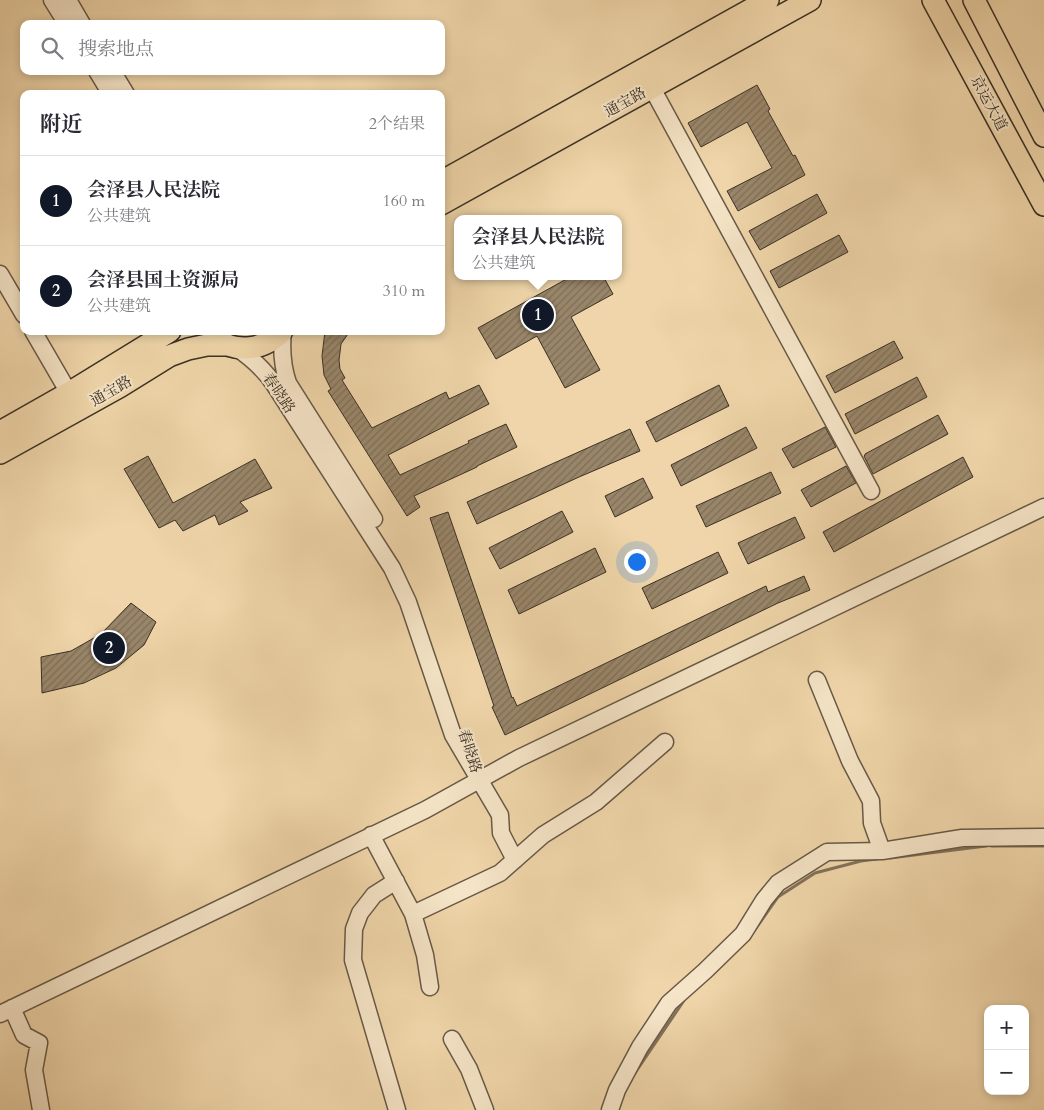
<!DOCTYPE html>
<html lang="zh">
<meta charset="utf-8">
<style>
:root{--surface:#fff;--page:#f2f2f3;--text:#2b2b33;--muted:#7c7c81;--line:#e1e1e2;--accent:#111827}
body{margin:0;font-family:Cardo,"Noto Serif SC",serif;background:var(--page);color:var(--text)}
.controls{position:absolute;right:15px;bottom:15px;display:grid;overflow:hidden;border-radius:10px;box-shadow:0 2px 8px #0003}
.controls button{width:45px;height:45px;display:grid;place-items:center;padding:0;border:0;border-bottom:1px solid var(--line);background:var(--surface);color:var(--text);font:25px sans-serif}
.you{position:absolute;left:636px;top:561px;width:18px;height:18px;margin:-12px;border:4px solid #fff;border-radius:50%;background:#1a73e8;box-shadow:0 0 0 8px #1a73e833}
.badge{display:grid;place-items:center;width:32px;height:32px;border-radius:50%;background:var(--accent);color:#fff;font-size:16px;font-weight:700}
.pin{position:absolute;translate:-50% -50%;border:2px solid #fff;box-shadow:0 1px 5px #0006}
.popup{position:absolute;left:454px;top:215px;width:168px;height:65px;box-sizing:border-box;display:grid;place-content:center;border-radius:10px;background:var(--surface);filter:drop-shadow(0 1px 4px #0005);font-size:16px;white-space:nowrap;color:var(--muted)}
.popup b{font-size:19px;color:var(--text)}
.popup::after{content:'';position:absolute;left:50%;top:100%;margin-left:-10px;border:10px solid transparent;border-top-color:var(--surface)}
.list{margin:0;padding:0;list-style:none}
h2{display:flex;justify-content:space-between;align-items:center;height:65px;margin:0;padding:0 20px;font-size:21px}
h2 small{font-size:16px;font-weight:400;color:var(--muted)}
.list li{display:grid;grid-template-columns:32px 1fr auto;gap:15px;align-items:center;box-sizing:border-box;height:90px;padding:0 20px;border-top:1px solid var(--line)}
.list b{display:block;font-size:19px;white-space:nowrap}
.list p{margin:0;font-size:16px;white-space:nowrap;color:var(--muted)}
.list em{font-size:16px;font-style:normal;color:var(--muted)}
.icon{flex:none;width:28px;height:28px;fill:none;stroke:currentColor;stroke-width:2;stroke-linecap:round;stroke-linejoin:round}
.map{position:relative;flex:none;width:1044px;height:1110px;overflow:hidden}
.search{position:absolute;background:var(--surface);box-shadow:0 2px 8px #0003;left:20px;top:20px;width:425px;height:55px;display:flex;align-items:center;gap:12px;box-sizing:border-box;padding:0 18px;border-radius:10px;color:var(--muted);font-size:19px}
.panel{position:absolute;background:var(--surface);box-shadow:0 2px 8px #0003;left:20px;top:90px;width:425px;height:245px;border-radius:10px}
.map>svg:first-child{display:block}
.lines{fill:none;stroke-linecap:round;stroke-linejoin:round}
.stream{stroke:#827159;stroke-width:3}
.building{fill:url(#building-hatch);stroke:#3b3025}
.minor-casing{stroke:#685946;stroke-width:19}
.major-casing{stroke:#3b3025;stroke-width:24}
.minor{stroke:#f5e4c7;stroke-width:16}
.major{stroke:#efd5a9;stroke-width:21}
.labels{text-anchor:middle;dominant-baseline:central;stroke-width:4;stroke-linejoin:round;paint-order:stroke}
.street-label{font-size:15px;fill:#3b3025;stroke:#f5e4c7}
</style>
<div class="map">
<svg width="1044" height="1110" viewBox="0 0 1044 1110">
<defs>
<pattern id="building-hatch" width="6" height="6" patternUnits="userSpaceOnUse" patternTransform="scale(1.25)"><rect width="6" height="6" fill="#99866a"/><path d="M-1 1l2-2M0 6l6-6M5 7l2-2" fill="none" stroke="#7e6e57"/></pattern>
</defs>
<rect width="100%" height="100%" fill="#efd5a9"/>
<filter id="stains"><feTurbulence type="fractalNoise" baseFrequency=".004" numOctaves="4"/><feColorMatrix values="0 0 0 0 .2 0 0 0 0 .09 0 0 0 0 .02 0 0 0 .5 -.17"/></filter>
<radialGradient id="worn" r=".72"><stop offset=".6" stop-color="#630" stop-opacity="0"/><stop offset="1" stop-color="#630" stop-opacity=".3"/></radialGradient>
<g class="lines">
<!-- stream -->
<path class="stream" d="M 992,846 L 1044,846
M 890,858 L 986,846
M 754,931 L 778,897 L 815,873 L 861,861 L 877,859
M 635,1073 L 685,999"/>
</g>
<!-- building -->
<path class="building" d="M 757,85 L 770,109 L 768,111 L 793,156 L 795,155 L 805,175 L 738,211 L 727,191 L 772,168 L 747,122 L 701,147 L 688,123 Z
M 817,194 L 827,213 L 760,250 L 749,231 Z
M 839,235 L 848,252 L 779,288 L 770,271 Z
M 572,276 L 603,276 L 613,294 L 571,317 L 600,370 L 565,388 L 537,336 L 496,359 L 478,328 Z
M 325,331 L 350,331 L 341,344 L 339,360 L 340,369 L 345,378 L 342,380 L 372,428 L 446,392 L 449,399 L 479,385 L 489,404 L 388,455 L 400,475 L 469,443 L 468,441 L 506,424 L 517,447 L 477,466 L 477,467 L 414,496 L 420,507 L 407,516 L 328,391 L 331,389 L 324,375 L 322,356 Z
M 894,341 L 903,358 L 835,393 L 826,376 Z
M 917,377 L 927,397 L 855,434 L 845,414 Z
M 719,385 L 729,406 L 656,442 L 646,422 Z
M 938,415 L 948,434 L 873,474 L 864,456 L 865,455 L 865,454 Z
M 746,427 L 757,448 L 681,486 L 671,465 Z
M 825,427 L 836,447 L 793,468 L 782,449 Z
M 630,429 L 640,451 L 579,477 L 477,524 L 467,502 Z
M 148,456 L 173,503 L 255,459 L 272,488 L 240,502 L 248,511 L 219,525 L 215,515 L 183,531 L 175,520 L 159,528 L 124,469 Z
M 963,457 L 973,477 L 834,552 L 823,532 Z
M 846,466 L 856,483 L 811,507 L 801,490 Z
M 771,472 L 781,493 L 706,527 L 696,506 Z
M 643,478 L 653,498 L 615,517 L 605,496 Z
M 562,511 L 573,532 L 500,569 L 489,548 Z
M 448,512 L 512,698 L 513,697 L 517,706 L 766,586 L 768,592 L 804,576 L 810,590 L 778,603 L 505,735 L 492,707 L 494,706 L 430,518 Z
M 795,517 L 805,538 L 748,564 L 738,543 Z
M 595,548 L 606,572 L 519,614 L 508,590 Z
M 718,552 L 728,573 L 652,609 L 642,588 Z
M 131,603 L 156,622 L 144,645 L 116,668 L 84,683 L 42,693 L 41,657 L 71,651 L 101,634 Z"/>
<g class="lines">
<!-- minor casing -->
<g class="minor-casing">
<path id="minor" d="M 52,0 L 67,24
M 68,0 L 82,24
M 97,71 L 111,94
M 112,71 L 126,94
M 652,88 L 871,491
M 0,274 L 24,315
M 33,331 L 69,393
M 283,331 C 281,350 282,365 288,383 L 374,519
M 235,347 C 252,358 263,368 274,384 L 392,568 L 408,602 L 453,735 L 500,815 L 501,833 L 515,860
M 817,680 L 850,761 L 871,801 L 872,823 L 882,851
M 371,835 L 413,914 L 425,955 L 430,987
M 396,881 L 374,895 L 360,913 L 354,929 L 353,960 L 397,1110
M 413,914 L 500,873 L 543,835 L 596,802 L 665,742
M 12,1008 L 24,1035 L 39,1043 L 34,1070 L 41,1110
M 0,1014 L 425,810 L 519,758 L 1044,507
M 452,1039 L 469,1069 L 485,1110
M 610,1110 L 617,1090 L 640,1047 L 669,1003 L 705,971 L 743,934 L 764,900 L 778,883 L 827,852 L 882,851 L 962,838 L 1044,837"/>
</g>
<!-- major casing -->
<g class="major-casing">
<path id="major" d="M 933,0 L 1044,205
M 974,0 L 1044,136
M 441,182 L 768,0
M 441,204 L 810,0
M 215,338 C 236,354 265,350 282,331
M 0,432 L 69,393 L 170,331
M 0,453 L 119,387 L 169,356 L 188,349 L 207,345 L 226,345"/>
</g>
<!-- minor -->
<use href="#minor" class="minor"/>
<!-- major -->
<use href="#major" class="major"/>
</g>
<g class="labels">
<!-- street labels -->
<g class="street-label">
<text transform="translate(625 102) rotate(-29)">通宝路</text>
<text transform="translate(989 103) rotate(62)">京运大道</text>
<text transform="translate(111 391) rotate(-30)">通宝路</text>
<text transform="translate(279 393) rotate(56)">春晓路</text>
<text transform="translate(470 751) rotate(72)">春晓路</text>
</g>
</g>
<rect width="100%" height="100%" filter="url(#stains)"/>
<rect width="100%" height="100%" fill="url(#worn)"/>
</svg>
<div class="controls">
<button>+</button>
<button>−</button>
</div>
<div class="you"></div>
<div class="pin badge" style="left:538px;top:315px">1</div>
<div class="popup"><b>会泽县人民法院</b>公共建筑</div>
<div class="pin badge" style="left:109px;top:648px">2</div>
<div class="search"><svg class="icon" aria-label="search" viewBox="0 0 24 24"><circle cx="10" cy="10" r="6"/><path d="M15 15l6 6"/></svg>搜索地点</div>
<section class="panel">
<h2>附近<small>2个结果</small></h2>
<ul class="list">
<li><span class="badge">1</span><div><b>会泽县人民法院</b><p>公共建筑</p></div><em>160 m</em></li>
<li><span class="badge">2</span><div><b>会泽县国土资源局</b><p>公共建筑</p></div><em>310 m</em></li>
</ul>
</section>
</div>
